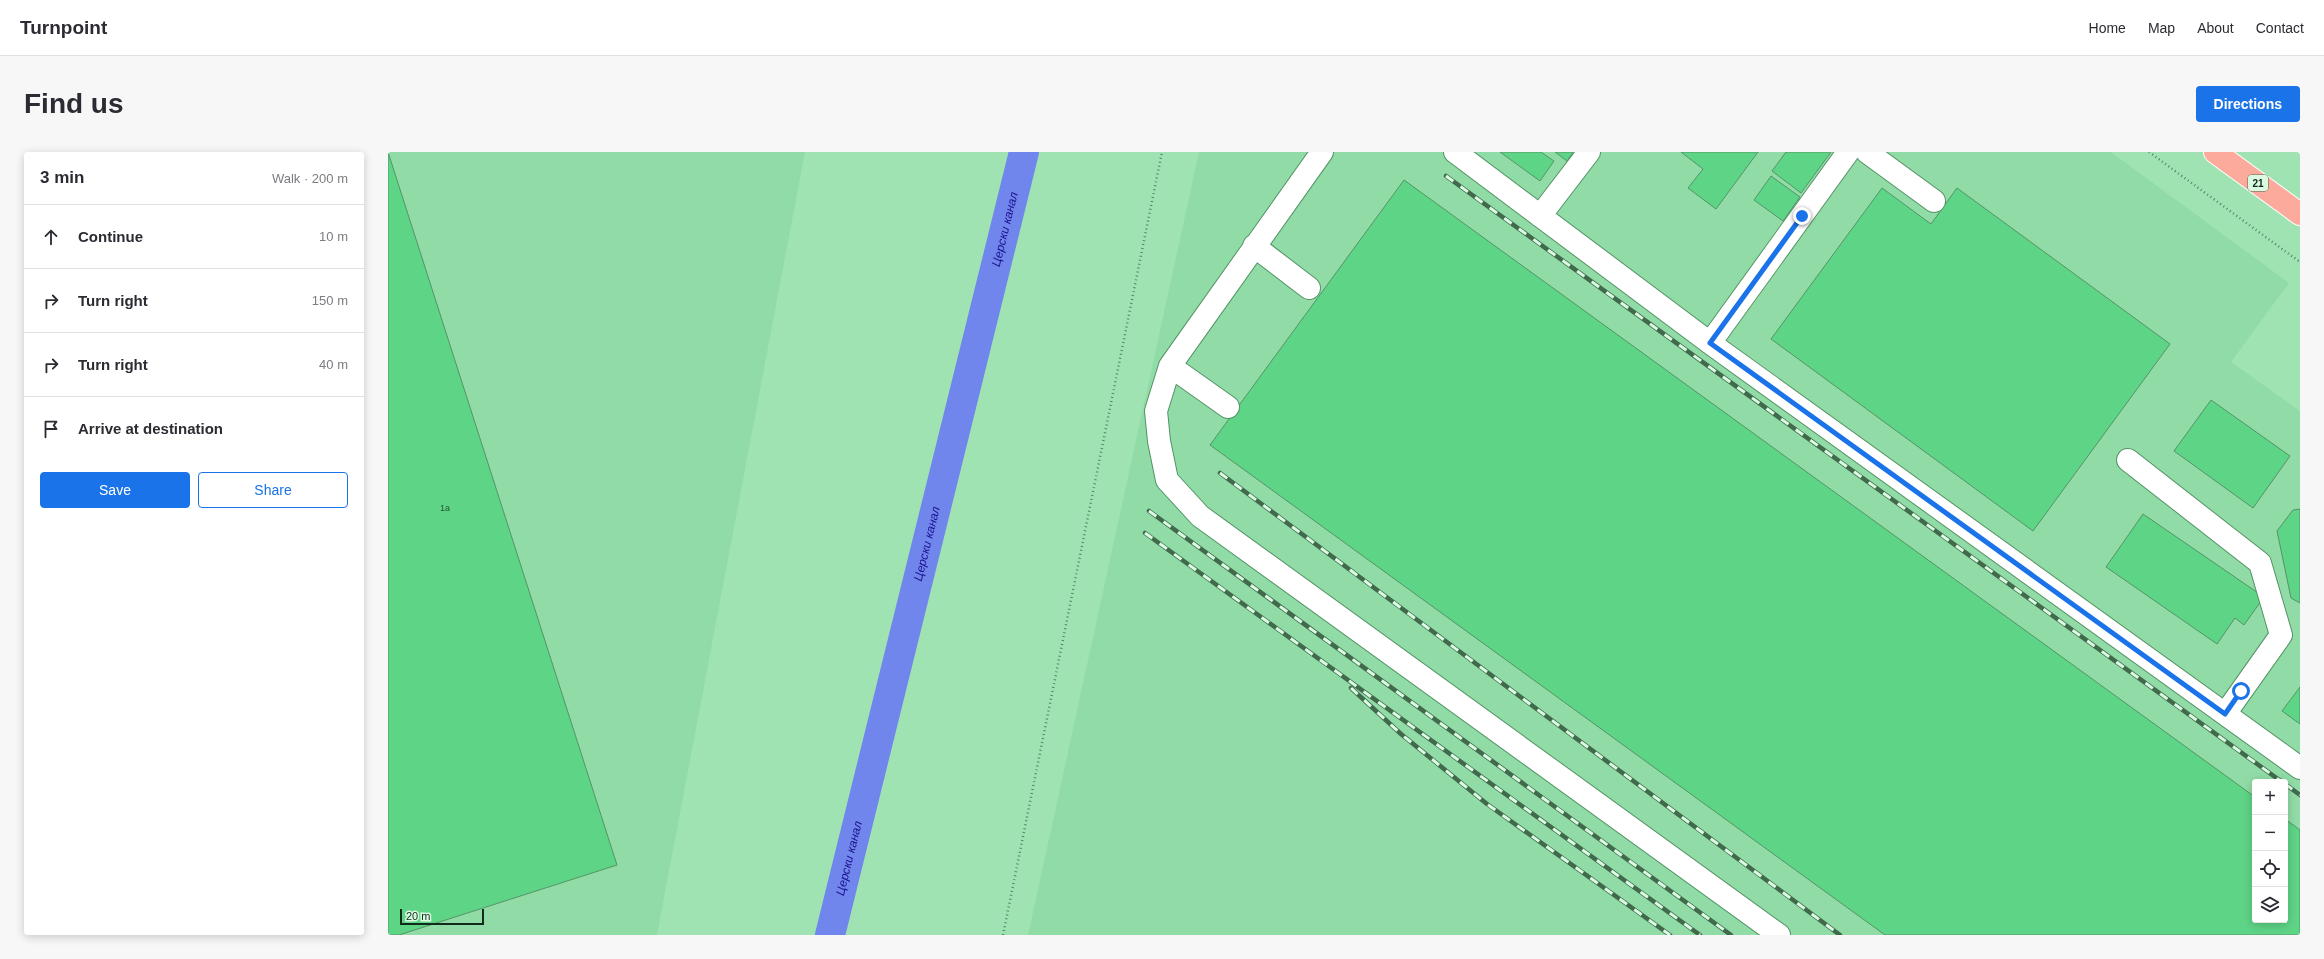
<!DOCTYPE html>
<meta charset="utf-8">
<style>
:root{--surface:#fff;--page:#f7f7f7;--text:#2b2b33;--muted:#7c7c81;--line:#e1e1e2;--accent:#1a73e8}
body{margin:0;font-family:Arial,sans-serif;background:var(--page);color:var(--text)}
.controls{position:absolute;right:12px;bottom:12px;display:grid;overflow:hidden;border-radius:4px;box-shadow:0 2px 10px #0003}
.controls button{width:36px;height:36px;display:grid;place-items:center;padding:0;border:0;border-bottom:1px solid var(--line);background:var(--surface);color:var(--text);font:20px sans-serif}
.scale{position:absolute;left:12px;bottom:10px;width:84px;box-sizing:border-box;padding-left:4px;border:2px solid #102b19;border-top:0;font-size:11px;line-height:14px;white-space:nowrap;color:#102b19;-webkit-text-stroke:3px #dafbe2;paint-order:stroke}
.stop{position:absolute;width:12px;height:12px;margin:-9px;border:3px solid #1a73e8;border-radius:50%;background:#fff}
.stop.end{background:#1a73e8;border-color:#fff;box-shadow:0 1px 4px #0008}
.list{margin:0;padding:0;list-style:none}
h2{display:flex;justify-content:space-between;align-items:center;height:52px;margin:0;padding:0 16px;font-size:17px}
h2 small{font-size:13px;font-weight:400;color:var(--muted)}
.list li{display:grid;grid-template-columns:26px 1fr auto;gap:12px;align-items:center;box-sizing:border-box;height:64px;padding:0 16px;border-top:1px solid var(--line)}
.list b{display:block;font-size:15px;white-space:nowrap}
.list em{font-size:13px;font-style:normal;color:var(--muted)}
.actions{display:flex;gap:8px;padding:12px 16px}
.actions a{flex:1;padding:9px 0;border:1px solid var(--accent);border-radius:4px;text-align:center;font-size:14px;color:var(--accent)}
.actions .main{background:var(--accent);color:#fff}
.icon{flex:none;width:22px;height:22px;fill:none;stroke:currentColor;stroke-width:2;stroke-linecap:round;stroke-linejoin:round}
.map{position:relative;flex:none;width:1912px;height:783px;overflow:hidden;border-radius:4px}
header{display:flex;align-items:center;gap:24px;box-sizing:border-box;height:56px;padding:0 20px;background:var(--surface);border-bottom:1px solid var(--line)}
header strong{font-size:19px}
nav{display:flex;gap:22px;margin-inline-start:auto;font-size:14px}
.intro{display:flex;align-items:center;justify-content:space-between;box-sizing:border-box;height:96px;padding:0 24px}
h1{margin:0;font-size:28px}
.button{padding:10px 18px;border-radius:4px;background:var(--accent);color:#fff;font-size:14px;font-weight:700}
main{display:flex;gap:24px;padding:0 24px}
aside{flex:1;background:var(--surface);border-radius:4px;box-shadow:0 2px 10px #0003}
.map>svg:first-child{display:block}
.built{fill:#91dca6;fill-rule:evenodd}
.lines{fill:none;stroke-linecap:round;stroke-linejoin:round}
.canal{stroke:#7086ed;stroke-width:30}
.building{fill:#5ed486;stroke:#549467}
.minor-casing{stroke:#539366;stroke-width:24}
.major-casing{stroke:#fff;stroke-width:24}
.path{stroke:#568564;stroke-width:2.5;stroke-dasharray:1 3;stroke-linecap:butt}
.minor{stroke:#fff;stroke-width:22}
.major{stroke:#fcaa9b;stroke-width:22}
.rail-casing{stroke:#416a4d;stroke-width:4.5}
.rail{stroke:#dafbe2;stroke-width:3;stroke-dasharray:9;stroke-linecap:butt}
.route{stroke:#1a73e8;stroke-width:5}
.labels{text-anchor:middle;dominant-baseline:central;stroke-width:3;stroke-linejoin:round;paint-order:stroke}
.number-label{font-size:9px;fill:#245534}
.shield{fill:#dafbe2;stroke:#4d6955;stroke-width:1}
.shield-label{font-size:10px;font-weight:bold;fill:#102b19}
.water-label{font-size:12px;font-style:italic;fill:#1d118d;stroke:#dafbe2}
</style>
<header>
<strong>Turnpoint</strong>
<nav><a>Home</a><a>Map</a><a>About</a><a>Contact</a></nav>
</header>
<div class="intro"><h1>Find us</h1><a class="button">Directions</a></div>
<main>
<aside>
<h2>3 min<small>Walk · 200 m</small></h2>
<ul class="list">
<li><svg class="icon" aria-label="ahead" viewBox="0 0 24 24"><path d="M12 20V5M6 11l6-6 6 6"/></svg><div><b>Continue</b></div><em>10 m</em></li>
<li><svg class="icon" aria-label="right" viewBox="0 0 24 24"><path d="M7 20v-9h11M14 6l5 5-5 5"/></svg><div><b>Turn right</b></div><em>150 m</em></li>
<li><svg class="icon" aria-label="right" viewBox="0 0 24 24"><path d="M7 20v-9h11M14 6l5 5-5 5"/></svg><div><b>Turn right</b></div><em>40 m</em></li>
<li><svg class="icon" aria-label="arrive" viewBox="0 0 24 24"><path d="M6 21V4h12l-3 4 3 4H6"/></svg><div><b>Arrive at destination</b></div></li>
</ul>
<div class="actions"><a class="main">Save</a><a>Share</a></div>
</aside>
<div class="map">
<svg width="1912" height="783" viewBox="0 0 1912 783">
<rect width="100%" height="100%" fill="#a0e3b2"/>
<!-- built -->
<path class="built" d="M 0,0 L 417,0 L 269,783 L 0,783 Z
M 811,0 L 1723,0 L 1901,131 L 1843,210 L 1912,259 L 1912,783 L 640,783 ZM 1867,630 L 1897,630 L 1897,768 L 1867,768 Z"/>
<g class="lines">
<!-- canal -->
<path class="canal" id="s1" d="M 442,783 L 636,0"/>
</g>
<!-- building -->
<path class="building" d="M 0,0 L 229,713 L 11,783 L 0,783 Z
M 1112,0 L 1153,0 L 1166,9 L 1152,29 Z
M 1167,0 L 1185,0 L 1179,9 Z
M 1293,0 L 1370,0 L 1328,57 L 1300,36 L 1315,17 Z
M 1398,0 L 1443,0 L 1413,41 L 1384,19 Z
M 1383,24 L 1412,45 L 1395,69 L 1366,48 Z
M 1016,28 L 1867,645 L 1867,768 L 1897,768 L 1897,667 L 1912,678 L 1912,783 L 1497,783 L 822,293 Z
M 1494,36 L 1543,72 L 1569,36 L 1782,192 L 1645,379 L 1383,187 Z
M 1823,248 L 1902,304 L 1865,356 L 1786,299 Z
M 1912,357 L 1912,451 L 1903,446 L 1889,379 L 1905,358 Z
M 1755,362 L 1876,445 L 1856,473 L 1847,466 L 1829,492 L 1718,415 Z
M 1912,535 L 1912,572 L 1894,559 Z"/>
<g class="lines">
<!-- minor casing -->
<g class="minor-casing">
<path id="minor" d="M 934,0 L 782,214 L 768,259 L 771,289 L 779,328 L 812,364 L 1391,783
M 1067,0 L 1322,191 L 1912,616
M 1479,0 L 1546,49
M 1152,64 L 1201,0
M 866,94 L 921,136
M 1322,191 L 1460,0
M 782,214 L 840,255
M 1740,308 L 1872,411 L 1893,483 L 1837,562"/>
</g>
<!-- major casing -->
<g class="major-casing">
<path id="major" d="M 1827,0 L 1912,62"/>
</g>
<!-- path -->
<path class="path" d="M 1761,0 L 1912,110
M 615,783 L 774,0"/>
<!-- minor -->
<use href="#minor" class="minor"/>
<!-- major -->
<use href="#major" class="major"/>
<!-- rail casing -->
<g class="rail-casing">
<path id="rail" d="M 1058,24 L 1894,630
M 832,321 L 1452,783
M 761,359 L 1343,783
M 757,381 L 1312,783
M 963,536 L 1013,582 L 1099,652 L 1282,783
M 1897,632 L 1912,643"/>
</g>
<!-- rail -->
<use href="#rail" class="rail"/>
</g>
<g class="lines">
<!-- route -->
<path class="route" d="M 1414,64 L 1322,191 L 1837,562 L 1853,539"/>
</g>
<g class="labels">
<!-- number labels -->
<g class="number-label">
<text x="57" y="356">1a</text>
</g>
<!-- shield labels -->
<rect class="shield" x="1860" y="23" width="20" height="16" rx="3"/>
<g class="shield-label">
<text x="1870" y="31">21</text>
</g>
<!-- water labels -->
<g class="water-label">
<text stroke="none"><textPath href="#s1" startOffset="727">Церски канал</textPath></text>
<text stroke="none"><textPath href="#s1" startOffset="403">Церски канал</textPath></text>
<text stroke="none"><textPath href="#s1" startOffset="79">Церски канал</textPath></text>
</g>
</g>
</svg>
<div class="controls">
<button>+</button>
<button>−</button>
<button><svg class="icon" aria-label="locate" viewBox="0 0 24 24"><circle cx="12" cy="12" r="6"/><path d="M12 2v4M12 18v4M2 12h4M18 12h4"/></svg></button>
<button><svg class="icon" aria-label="layers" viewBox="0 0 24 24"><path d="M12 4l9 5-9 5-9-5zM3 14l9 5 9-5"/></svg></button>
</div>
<div class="scale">20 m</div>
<div class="stop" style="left:1853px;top:539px"></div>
<div class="stop end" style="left:1414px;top:64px"></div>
</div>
</main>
